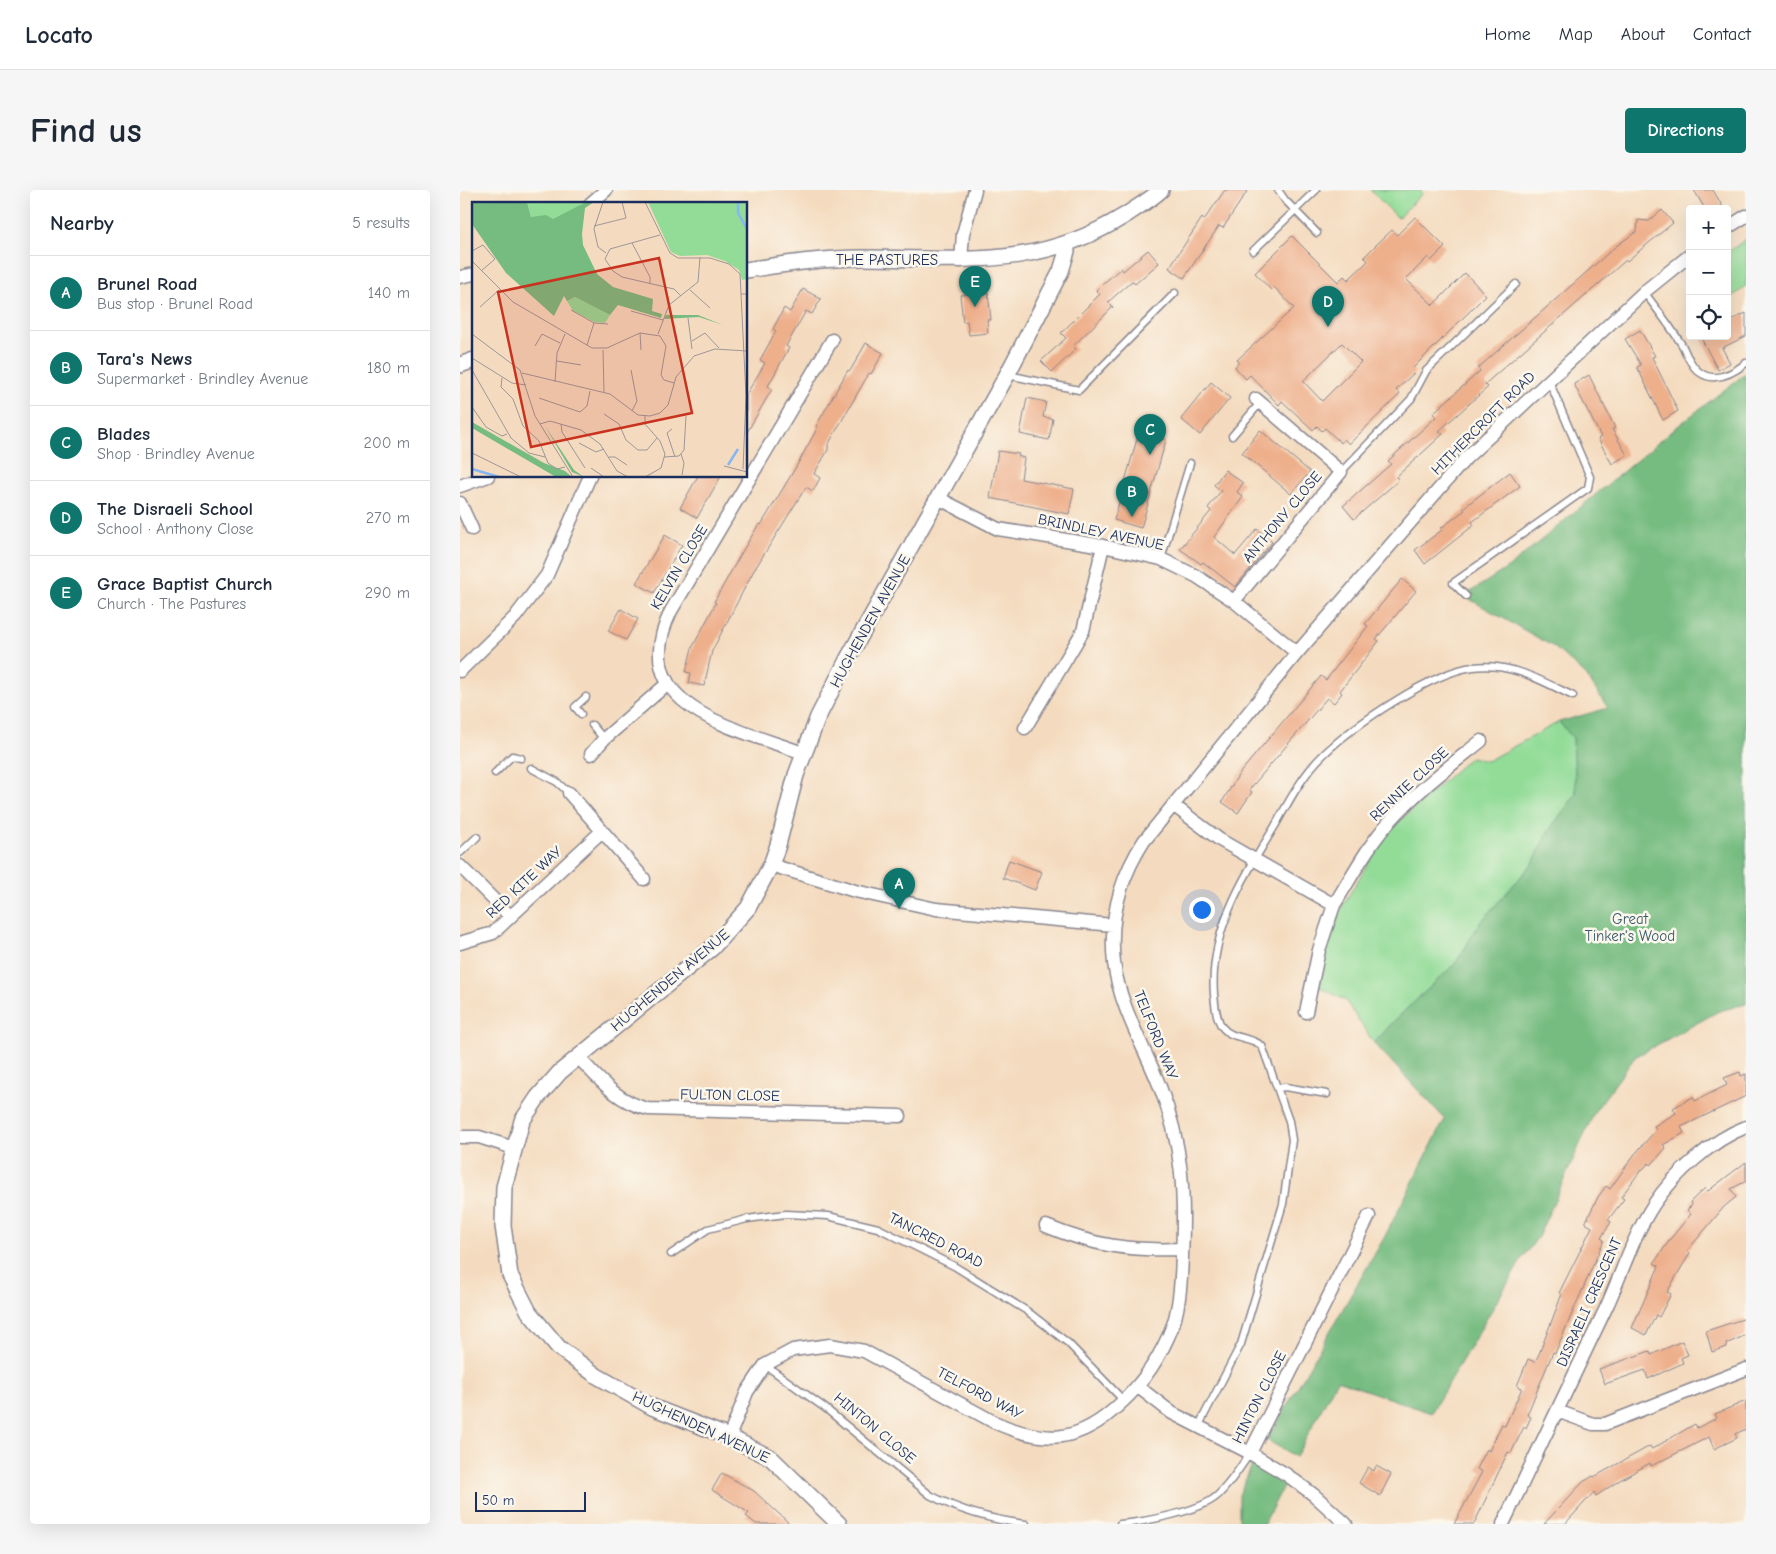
<!DOCTYPE html>
<meta charset="utf-8">
<style>
:root{--surface:#fff;--page:#f6f6f7;--text:#1f2937;--muted:#747a83;--line:#e0e1e3;--accent:#0f766e}
body{margin:0;font-family:"Comic Neue",sans-serif;background:var(--page);color:var(--text)}
.controls{position:absolute;right:15px;top:15px;display:grid;overflow:hidden;border-radius:5px;box-shadow:0 5px 20px #0002}
.controls button{width:45px;height:45px;display:grid;place-items:center;padding:0;border:0;border-bottom:1px solid var(--line);background:var(--surface);color:var(--text);font:25px sans-serif}
.scale{position:absolute;left:15px;bottom:12px;width:111px;box-sizing:border-box;padding-left:5px;border:2px solid #1b2f5e;border-top:0;font-size:14px;line-height:18px;white-space:nowrap;color:#1b2f5e;-webkit-text-stroke:4px #fbf7ec;paint-order:stroke}
.you{position:absolute;left:741px;top:719px;width:18px;height:18px;margin:-12px;border:4px solid #fff;border-radius:50%;background:#1a73e8;box-shadow:0 0 0 8px #1a73e833}
.badge{display:grid;place-items:center;width:32px;height:32px;border-radius:50%;background:var(--accent);color:#fff;font-size:16px;font-weight:700}
.pin{position:absolute;translate:-50% -41px;filter:drop-shadow(0 1px 2px #0008)}
.pin::after{content:'';position:absolute;top:26px;width:18px;height:15px;background:inherit;clip-path:polygon(0 0,100% 0,50% 100%)}
.list{margin:0;padding:0;list-style:none}
h2{display:flex;justify-content:space-between;align-items:center;height:65px;margin:0;padding:0 20px;font-size:21px}
h2 small{font-size:16px;font-weight:400;color:var(--muted)}
.list li{display:grid;grid-template-columns:32px 1fr auto;gap:15px;align-items:center;box-sizing:border-box;height:75px;padding:0 20px;border-top:1px solid var(--line)}
.list b{display:block;font-size:19px;white-space:nowrap}
.list p{margin:0;font-size:16px;white-space:nowrap;color:var(--muted)}
.list em{font-size:16px;font-style:normal;color:var(--muted)}
.icon{flex:none;width:28px;height:28px;fill:none;stroke:currentColor;stroke-width:2;stroke-linecap:round;stroke-linejoin:round}
.map{position:relative;flex:none;width:1286px;height:1334px;overflow:hidden;border-radius:5px}
header{display:flex;align-items:center;gap:30px;box-sizing:border-box;height:70px;padding:0 25px;background:var(--surface);border-bottom:1px solid var(--line)}
header strong{font-size:24px}
nav{display:flex;gap:28px;margin-inline-start:auto;font-size:18px}
.intro{display:flex;align-items:center;justify-content:space-between;box-sizing:border-box;height:120px;padding:0 30px}
h1{margin:0;font-size:35px}
.button{padding:12px 22px;border-radius:5px;background:var(--accent);color:#fff;font-size:18px;font-weight:700}
main{display:flex;gap:30px;padding:0 30px}
aside{flex:1;background:var(--surface);border-radius:5px;box-shadow:0 5px 20px #0002}
.map>svg:first-child{display:block}
.green{fill:#93dc98;stroke:#57867b}
.forest{fill:#76bc80;stroke:#48766f}
.building{fill:#eeaf8b;fill-rule:evenodd}
.lines{fill:none;stroke-linecap:round;stroke-linejoin:round}
.service-casing{stroke:#88858e;stroke-width:9}
.minor-casing{stroke:#88858e;stroke-width:15}
.tertiary-casing{stroke:#88858e;stroke-width:18}
.service{stroke:#fff;stroke-width:6}
.minor{stroke:#fff;stroke-width:12}
.tertiary{stroke:#fff;stroke-width:15}
.labels{text-anchor:middle;dominant-baseline:central;stroke-width:5;stroke-linejoin:round;paint-order:stroke}
.street-label{font-size:15px;fill:#1b2f5e;stroke:#fbf7ec}
.park-label{font-size:15px;fill:#395a6c;stroke:#fbf7ec}
.inset-river{fill:none;stroke:#86b7f2;stroke-width:2.5}
.inset-road{fill:none;stroke:#9d9698;stroke-width:1}
.view{fill:#c8321e;fill-opacity:0.15;stroke:#c8321e;stroke-width:2.5}
.inset-edge{fill:none;stroke:#1b2f5e;stroke-width:2.5}
</style>
<header>
<strong>Locato</strong>
<nav><a>Home</a><a>Map</a><a>About</a><a>Contact</a></nav>
</header>
<div class="intro"><h1>Find us</h1><a class="button">Directions</a></div>
<main>
<aside>
<h2>Nearby<small>5 results</small></h2>
<ul class="list">
<li><span class="badge">A</span><div><b>Brunel Road</b><p>Bus stop · Brunel Road</p></div><em>140 m</em></li>
<li><span class="badge">B</span><div><b>Tara's News</b><p>Supermarket · Brindley Avenue</p></div><em>180 m</em></li>
<li><span class="badge">C</span><div><b>Blades</b><p>Shop · Brindley Avenue</p></div><em>200 m</em></li>
<li><span class="badge">D</span><div><b>The Disraeli School</b><p>School · Anthony Close</p></div><em>270 m</em></li>
<li><span class="badge">E</span><div><b>Grace Baptist Church</b><p>Church · The Pastures</p></div><em>290 m</em></li>
</ul>
</aside>
<div class="map">
<svg width="1286" height="1334" viewBox="0 0 1286 1334">
<rect width="100%" height="100%" fill="#fbf7ec"/>
<filter id="ink" filterUnits="userSpaceOnUse"><feTurbulence type="fractalNoise" baseFrequency=".02" numOctaves="2"/><feDisplacementMap in="SourceGraphic" scale="10" xChannelSelector="R" yChannelSelector="G"/><feConvolveMatrix kernelMatrix="1 2 1 2 8 2 1 2 1" color-interpolation-filters="sRGB"/></filter>
<filter id="wash" filterUnits="userSpaceOnUse"><feTurbulence type="fractalNoise" baseFrequency=".0096" numOctaves="4" result="noise"/><feDisplacementMap in="SourceGraphic" scale="20" xChannelSelector="R" yChannelSelector="G"/><feGaussianBlur stdDeviation="1.12" result="paint"/><feColorMatrix in="noise" values="0 0 0 0 0 0 0 0 0 0 0 0 0 0 0 0 0 1.4 0 .05"/><feComposite in="paint" operator="in"/></filter>
<g filter="url(#wash)">
<rect width="100%" height="100%" fill="#f4dbbf"/>
<!-- green -->
<path class="green" d="M 910,0 L 959,0 L 963,3 L 938,28 Z
M 1286,49 L 1286,96 L 1267,111 L 1267,63 Z
M 1099,532 L 1113,548 L 1116,604 L 1090,639 L 1073,673 L 1020,733 L 996,773 L 937,828 L 914,853 L 885,810 L 859,797 L 863,769 L 883,715 L 927,642 L 1011,567 L 1027,571 Z"/>
<!-- forest -->
<path class="forest" d="M 1286,183 L 1286,814 L 1259,821 L 1175,867 L 1135,921 L 1078,1047 L 1063,1067 L 971,1223 L 877,1190 L 836,1267 L 807,1250 L 924,1048 L 985,929 L 914,853 L 937,828 L 996,773 L 1020,733 L 1073,673 L 1090,639 L 1116,604 L 1113,548 L 1099,532 L 1148,518 L 1126,485 L 1094,457 L 1004,406 L 1049,377 L 1214,239 Z
M 792,1275 L 824,1295 L 804,1334 L 779,1334 L 779,1305 Z"/>
<g id="blocks">
<!-- building -->
<path class="building" d="M 765,0 L 788,0 L 763,38 L 759,36 L 724,88 L 709,78 L 742,28 L 744,30 Z
M 1234,0 L 1253,0 L 1264,19 L 1245,19 Z
M 1202,20 L 1213,33 L 1167,71 L 1166,70 L 1025,194 L 1028,197 L 979,241 L 983,244 L 936,287 L 939,290 L 894,329 L 883,316 L 931,274 L 928,271 L 976,227 L 973,223 L 1020,181 L 1018,178 L 1155,57 L 1177,41 L 1178,30 L 1189,31 Z
M 955,27 L 985,57 L 971,71 L 968,67 L 946,89 L 973,115 L 1005,83 L 1026,105 L 952,179 L 955,182 L 936,200 L 940,204 L 889,254 L 884,249 L 881,253 L 865,238 L 862,241 L 857,236 L 853,240 L 822,211 L 819,215 L 790,185 L 786,189 L 775,177 L 779,172 L 777,170 L 834,118 L 814,97 L 811,100 L 795,83 L 832,46 L 878,92 L 884,86 L 888,90 L 908,71 L 904,67 L 915,56 L 932,40 L 937,45 ZM 882,153 L 901,172 L 862,211 L 843,191 Z
M 688,60 L 699,73 L 675,94 L 672,91 L 648,112 L 653,117 L 613,156 L 616,159 L 592,182 L 581,171 L 606,148 L 601,143 L 640,104 L 636,100 L 661,78 L 663,81 Z
M 343,99 L 361,109 L 352,124 L 346,121 L 326,156 L 329,158 L 308,196 L 312,199 L 286,244 L 286,205 L 305,173 L 300,170 L 316,141 L 313,139 L 324,118 L 330,122 Z
M 528,102 L 531,130 L 527,130 L 528,143 L 509,145 L 507,131 L 503,132 L 500,105 Z
M 1286,123 L 1286,146 L 1262,158 L 1270,173 L 1258,180 L 1240,146 L 1267,146 L 1267,132 Z
M 1180,140 L 1195,166 L 1192,167 L 1218,221 L 1203,230 L 1177,177 L 1181,175 L 1165,149 Z
M 406,153 L 423,163 L 411,184 L 409,183 L 368,255 L 368,260 L 354,284 L 360,288 L 353,301 L 346,297 L 293,382 L 252,461 L 244,496 L 229,493 L 231,483 L 226,482 L 232,458 L 256,413 L 254,412 L 282,362 L 299,334 L 301,335 L 336,277 L 358,237 L 356,236 L 388,180 L 390,181 Z
M 1129,185 L 1155,238 L 1152,239 L 1167,265 L 1152,274 L 1138,249 L 1141,247 L 1114,194 Z
M 751,192 L 770,208 L 740,245 L 721,229 Z
M 567,208 L 586,212 L 583,227 L 593,229 L 589,250 L 560,244 Z
M 800,240 L 850,282 L 831,304 L 782,263 Z
M 679,242 L 706,250 L 681,338 L 654,330 Z
M 538,261 L 559,264 L 558,266 L 564,268 L 561,289 L 614,299 L 609,324 L 530,308 Z
M 765,280 L 783,293 L 777,302 L 783,307 L 754,347 L 775,365 L 797,339 L 812,352 L 775,397 L 743,372 L 741,374 L 720,359 L 751,321 L 748,318 L 761,301 L 754,295 Z
M 1050,282 L 1060,296 L 1012,332 L 1014,335 L 965,374 L 955,360 L 982,340 L 981,338 L 1005,320 L 1003,318 Z
M 238,286 L 261,286 L 237,328 L 220,318 Z
M 205,345 L 222,355 L 194,403 L 176,393 Z
M 942,389 L 956,401 L 916,449 L 919,451 L 880,501 L 882,503 L 874,513 L 867,508 L 789,600 L 792,602 L 778,623 L 762,612 L 779,584 L 861,486 L 866,490 L 908,436 L 905,434 Z
M 161,419 L 178,429 L 166,450 L 148,441 Z
M 549,670 L 582,682 L 575,700 L 543,688 Z
M 1280,882 L 1281,886 L 1286,884 L 1286,906 L 1221,937 L 1224,943 L 1203,955 L 1206,958 L 1191,975 L 1189,973 L 1178,984 L 1161,1007 L 1164,1009 L 1148,1030 L 1151,1032 L 1141,1048 L 1144,1050 L 1095,1163 L 1093,1162 L 1067,1225 L 1071,1227 L 1066,1238 L 1064,1237 L 1051,1263 L 1048,1262 L 1014,1334 L 994,1334 L 1022,1282 L 1017,1279 L 1027,1259 L 1029,1261 L 1042,1234 L 1045,1236 L 1062,1198 L 1057,1196 L 1068,1169 L 1075,1172 L 1079,1164 L 1102,1104 L 1099,1103 L 1132,1037 L 1125,1033 L 1138,1007 L 1146,996 L 1150,999 L 1174,965 L 1196,940 L 1194,936 L 1216,923 L 1213,918 L 1233,907 L 1235,911 L 1267,895 L 1264,888 Z
M 1286,972 L 1286,991 L 1271,999 L 1276,1007 L 1264,1017 L 1227,1061 L 1230,1063 L 1207,1102 L 1211,1104 L 1199,1127 L 1196,1125 L 1186,1145 L 1172,1138 L 1199,1076 L 1194,1073 L 1211,1048 L 1231,1024 L 1227,1020 L 1232,1015 L 1230,1012 L 1245,998 L 1248,1001 Z
M 1286,1128 L 1286,1145 L 1266,1154 L 1267,1157 L 1252,1162 L 1246,1141 Z
M 1222,1151 L 1228,1165 L 1221,1168 L 1223,1173 L 1188,1189 L 1185,1180 L 1145,1194 L 1139,1179 L 1190,1161 L 1191,1165 Z
M 1286,1211 L 1286,1239 L 1275,1244 L 1277,1248 L 1254,1259 L 1249,1247 L 1191,1276 L 1190,1273 L 1160,1290 L 1136,1306 L 1134,1302 L 1105,1334 L 1084,1334 L 1123,1292 L 1133,1286 L 1134,1287 L 1190,1256 L 1192,1259 L 1235,1234 L 1237,1238 L 1257,1228 L 1255,1224 Z
M 916,1276 L 931,1284 L 920,1306 L 899,1293 L 908,1277 L 914,1281 Z
M 262,1283 L 294,1301 L 330,1334 L 296,1334 L 286,1326 L 289,1323 L 252,1300 Z"/>
</g>
</g>
<g filter="url(#ink)">
<use href="#blocks" fill-opacity="0" stroke="#88858e" stroke-width="1"/>
<g class="lines">
<!-- service casing -->
<g class="service-casing">
<path id="service" d="M 818,0 L 825,10 L 857,43
M 793,61 L 856,0
M 1184,102 C 1197,119 1211,137 1222,155 C 1225,160 1226,165 1229,169 C 1243,196 1266,189 1286,173
M 548,185 L 619,200 L 715,103
M 772,246 L 800,213
M 881,282 L 951,209 L 966,181 L 1056,94
M 701,369 L 730,273
M 1006,406 L 993,393 L 1128,298 L 1130,287 L 1089,191
M 121,524 L 115,517 L 126,507
M 132,535 L 144,549
M 71,578 L 97,592 L 109,603
M 35,583 L 52,566 L 61,568
M 0,663 L 17,647
M 818,898 L 825,897 L 867,904
M 211,1064 L 248,1039 L 287,1029 L 326,1024 L 368,1026 L 418,1038 L 494,1076 L 567,1121 L 608,1153 L 664,1211
M 305,1175 L 365,1218 L 470,1305 C 500,1321 532,1330 566,1334
M 738,1237 L 781,1154 L 823,1014 L 832,950 L 829,931 L 802,856 C 791,846 772,850 762,837 C 756,828 755,815 754,804 C 749,741 784,687 815,636 C 829,611 843,584 864,564 C 894,535 972,482 1013,477 C 1050,472 1080,490 1113,506
M 660,1334 C 683,1332 739,1322 757,1306 C 770,1294 780,1278 790,1263"/>
</g>
<!-- minor casing -->
<g class="minor-casing">
<path id="minor" d="M 130,14 L 146,0
M 1267,38 L 1286,26
M 501,71 L 503,44 L 515,0
M 0,87 L 14,84
M 0,296 L 28,286
M 478,308 L 538,339 L 643,356 L 701,369 L 736,386 L 774,411 L 837,463
M 0,313 L 12,339
M 774,411 L 881,282 L 796,209
M 0,481 L 55,427 L 87,385 L 130,286
M 565,538 L 623,441 L 643,356
M 343,563 C 276,538 164,518 211,421 L 372,150
M 131,564 L 144,549 L 207,494
M 109,603 L 184,689
M 713,615 L 760,650 L 874,715 L 859,760 L 846,822
M 311,675 L 395,701 L 476,719 L 653,735
M 0,676 L 50,726
M 874,715 C 892,686 908,655 931,630 C 958,600 990,576 1021,551
M 0,753 L 33,743 L 142,641
M 118,867 C 139,889 157,912 188,919 L 440,926
M 0,947 L 19,947 L 54,958
M 586,1036 C 634,1056 670,1061 722,1059
M 677,1196 L 712,1223 L 790,1263 L 827,1285 L 854,1305 L 886,1334
M 1097,1221 L 1133,1234 L 1145,1234 L 1286,1179
M 269,1247 L 287,1202 L 305,1175 L 333,1160 L 370,1155 L 404,1161 L 534,1232 C 585,1255 620,1253 661,1213 C 684,1192 702,1164 713,1135 C 720,1114 721,1090 722,1067 C 725,1006 723,955 700,897 C 684,856 660,818 654,773 C 649,729 660,688 684,651 L 837,463 L 1006,268 L 1184,102 L 1230,65
M 790,1263 L 909,1026
M 1043,1334 C 1077,1262 1112,1190 1146,1118 C 1162,1083 1173,1046 1194,1014 C 1214,984 1252,950 1286,937"/>
</g>
<!-- tertiary casing -->
<g class="tertiary-casing">
<path id="tertiary" d="M 286,80 C 325,74 364,68 403,68 C 501,68 575,81 664,26 C 676,18 690,10 701,0
M 0,175 L 14,170
M 379,1334 L 311,1268 L 269,1247 L 192,1217 L 137,1186 L 99,1158 L 69,1122 L 50,1085 L 43,1036 L 44,997 L 62,931 L 78,907 L 100,882 L 252,758 L 288,718 L 311,675 L 318,655 L 336,585 L 358,527 L 387,470 L 547,185 L 601,81 L 607,61 L 605,54"/>
</g>
<!-- service -->
<use href="#service" class="service"/>
<!-- minor -->
<use href="#minor" class="minor"/>
<!-- tertiary -->
<use href="#tertiary" class="tertiary"/>
</g>
</g>
<g class="labels">
<!-- street labels -->
<g class="street-label">
<text x="427" y="70">THE PASTURES</text>
<text transform="translate(1023 233) rotate(-45)">HITHERCROFT ROAD</text>
<text transform="translate(822 327) rotate(-50)">ANTHONY CLOSE</text>
<text transform="translate(641 342) rotate(12)">BRINDLEY AVENUE</text>
<text transform="translate(219 377) rotate(-59)">KELVIN CLOSE</text>
<text transform="translate(410 431) rotate(-61)">HUGHENDEN AVENUE</text>
<text transform="translate(949 594) rotate(-43)">RENNIE CLOSE</text>
<text transform="translate(64 692) rotate(-43)">RED KITE WAY</text>
<text transform="translate(210 790) rotate(-40)">HUGHENDEN AVENUE</text>
<text transform="translate(696 845) rotate(68)">TELFORD WAY</text>
<text transform="translate(270 905) rotate(1)">FULTON CLOSE</text>
<text transform="translate(476 1050) rotate(27)">TANCRED ROAD</text>
<text transform="translate(1129 1112) rotate(-66)">DISRAELI CRESCENT</text>
<text transform="translate(520 1203) rotate(28)">TELFORD WAY</text>
<text transform="translate(799 1207) rotate(-63)">HINTON CLOSE</text>
<text transform="translate(241 1237) rotate(25)">HUGHENDEN AVENUE</text>
<text transform="translate(415 1238) rotate(40)">HINTON CLOSE</text>
</g>
<!-- park labels -->
<g class="park-label">
<text x="1170" y="729">Great<tspan x="1170" dy="17">Tinker's Wood</tspan></text>
</g>
</g>
<!-- overview -->
<g transform="translate(12 12)">
<rect width="275" height="275" fill="#f4dbbf"/>
<path d="M 55,0 L 114,0 L 81,18 L 59,15 ZM 176,0 L 275,0 L 275,77 L 270,78 L 267,68 L 253,59 L 235,53 L 208,54 L 199,50 ZM 103,95 L 138,113 L 133,121 L 122,120 L 101,109 L 95,99 Z" fill="#93dc98"/>
<path d="M 0,0 L 55,0 L 59,15 L 74,13 L 81,17 L 114,0 L 122,0 L 113,6 L 110,32 L 111,43 L 125,72 L 141,85 L 181,97 L 180,109 L 190,112 L 189,116 L 146,103 L 138,113 L 103,95 L 95,99 L 92,94 L 82,114 L 34,71 L 0,22 ZM 194,113 L 226,113 L 251,123 L 227,115 L 192,117 ZM 0,220 L 72,261 L 93,269 L 100,275 L 84,275 L 0,226 ZM 73,224 L 102,268 L 112,275 L 100,270 Z" fill="#76bc80"/>
<path class="inset-river" d="M 266,0 L 266,11 L 275,27M 256,263 L 266,247M 0,267 L 27,275"/>
<path class="inset-road" d="M 131,0 L 122,27 L 126,45 L 134,51M 173,0 L 198,51 L 206,56 L 238,56 L 257,62 L 268,72 L 269,92 L 275,92M 122,24 L 154,16 L 150,0M 188,33 L 138,47 L 133,57 L 141,69 L 150,75 L 202,87 L 209,94M 160,41 L 178,75 L 178,82M 0,49 L 11,43 L 23,57 L 9,69M 0,59 L 41,100 L 120,146 L 135,146 L 168,131 L 188,134 L 194,144 L 189,173 L 192,178 L 202,181M 218,88 L 238,106M 269,92 L 274,194 L 271,267M 8,105 L 27,88M 99,108 L 122,121M 159,109 L 191,118M 216,116 L 220,147M 168,131 L 169,148M 0,132 L 48,168 L 63,214 L 101,275M 186,132 L 197,103 L 226,80 L 228,55M 220,139 L 233,131 L 247,146M 115,143 L 122,121 L 136,122M 63,144 L 70,132 L 88,141M 131,148 L 132,190M 0,156 L 40,181 L 54,183M 85,159 L 109,163M 0,168 L 39,236 L 57,251 L 73,255M 159,168 L 165,199 L 160,209M 50,171 L 138,192 L 166,213 L 178,214 L 188,211 L 196,203 L 204,175 L 222,154 L 243,147 L 275,149M 30,176 L 29,185 L 41,197 L 51,224 L 67,239 L 76,261 L 85,267 L 93,265M 83,180 L 85,151 L 93,132M 67,196 L 108,210 L 115,204 L 118,189M 0,205 L 14,225 L 30,234 L 35,232M 132,212 L 147,222 L 154,238 L 166,248 L 175,248 L 185,236M 68,222 L 78,219 L 109,228 L 128,242 L 145,269 L 156,275M 89,222 L 90,230 L 113,266M 200,227 L 195,231 L 203,255M 107,241 L 124,250 L 132,247M 0,251 L 49,275M 209,252 L 212,261 L 210,273M 137,255 L 143,255 L 155,263M 192,255 L 207,254 L 212,248 L 214,214M 252,264 L 275,270M 119,266 L 132,275M 173,275 L 189,266 L 193,252 L 188,239 L 173,222 L 173,214"/>
<path class="view" d="M 187,56 L 220,211 L 59,245 L 26,90 Z"/>
<rect width="275" height="275" class="inset-edge"/>
</g>
</svg>
<div class="controls">
<button>+</button>
<button>−</button>
<button><svg class="icon" aria-label="locate" viewBox="0 0 24 24"><circle cx="12" cy="12" r="6"/><path d="M12 2v4M12 18v4M2 12h4M18 12h4"/></svg></button>
</div>
<div class="scale">50 m</div>
<div class="you"></div>
<div class="pin badge" style="left:439px;top:719px">A</div>
<div class="pin badge" style="left:672px;top:327px">B</div>
<div class="pin badge" style="left:690px;top:265px">C</div>
<div class="pin badge" style="left:868px;top:137px">D</div>
<div class="pin badge" style="left:515px;top:117px">E</div>
</div>
</main>
